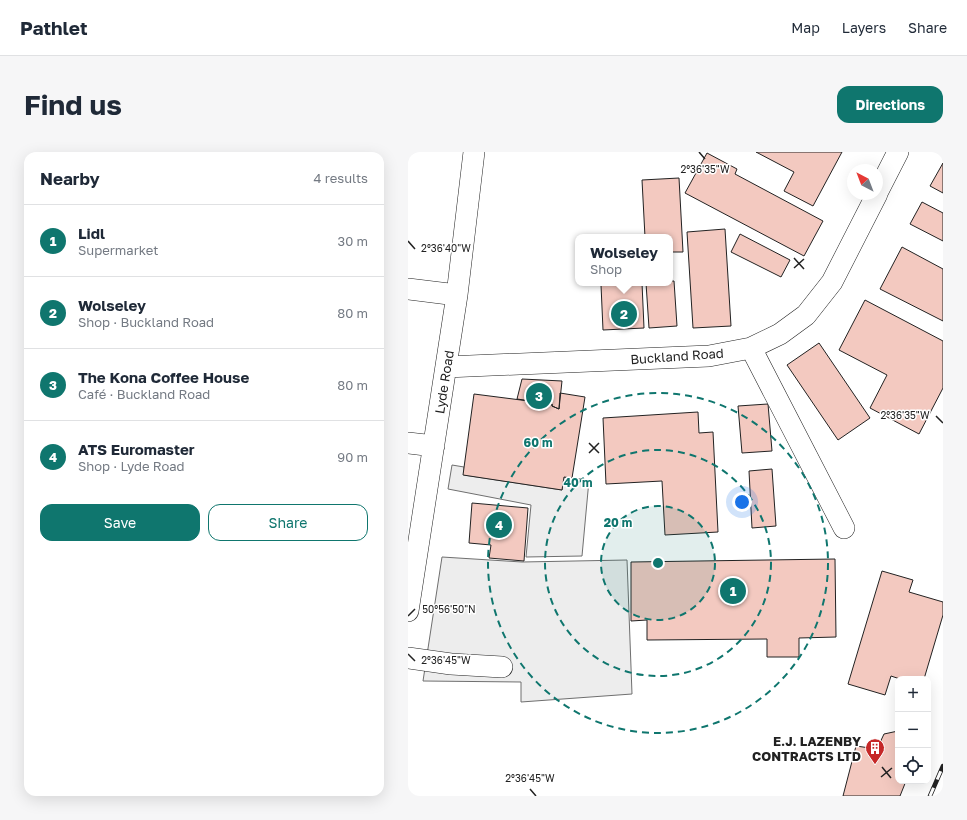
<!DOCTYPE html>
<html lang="en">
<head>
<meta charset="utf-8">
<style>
  body { margin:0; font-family:"Golos Text",sans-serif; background:#f6f6f7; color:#1f2937 }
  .controls { position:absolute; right:12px; bottom:12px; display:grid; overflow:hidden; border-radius:8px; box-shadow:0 4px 16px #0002 }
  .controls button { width:36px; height:36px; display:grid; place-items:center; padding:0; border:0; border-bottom:1px solid #e0e1e3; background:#fff; color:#1f2937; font:20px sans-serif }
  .compass { position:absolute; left:439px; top:12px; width:36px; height:36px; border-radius:50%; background:#fff; box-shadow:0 4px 16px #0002; rotate:318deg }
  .you { position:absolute; left:334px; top:350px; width:14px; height:14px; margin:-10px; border:3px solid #fff; border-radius:50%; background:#1a73e8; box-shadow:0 0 0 6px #1a73e833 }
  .badge { display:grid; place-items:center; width:26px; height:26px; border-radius:50%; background:#0f766e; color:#fff; font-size:13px; font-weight:700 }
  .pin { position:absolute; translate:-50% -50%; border:2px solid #fff; box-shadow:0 1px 4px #0006 }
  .popup { position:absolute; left:167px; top:82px; width:98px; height:52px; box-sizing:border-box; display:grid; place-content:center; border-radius:8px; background:#fff; filter:drop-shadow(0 1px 3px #0005); font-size:13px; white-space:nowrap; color:#747a83 }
  .popup b { font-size:15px; color:#1f2937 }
  .popup::after { content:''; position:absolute; left:50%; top:100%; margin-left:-8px; border:8px solid transparent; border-top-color:#fff }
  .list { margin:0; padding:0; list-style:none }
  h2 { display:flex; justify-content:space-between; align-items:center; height:52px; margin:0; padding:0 16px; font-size:17px }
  h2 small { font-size:13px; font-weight:400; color:#747a83 }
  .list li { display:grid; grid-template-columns:26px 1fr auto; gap:12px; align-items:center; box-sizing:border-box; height:72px; padding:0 16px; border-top:1px solid #e0e1e3 }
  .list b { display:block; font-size:15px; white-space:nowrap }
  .list p { margin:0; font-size:13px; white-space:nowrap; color:#747a83 }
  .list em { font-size:13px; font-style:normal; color:#747a83 }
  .actions { display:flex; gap:8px; padding:12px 16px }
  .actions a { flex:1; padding:9px 0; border:1px solid #0f766e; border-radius:12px; text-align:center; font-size:14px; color:#0f766e }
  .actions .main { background:#0f766e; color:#fff }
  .icon { flex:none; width:22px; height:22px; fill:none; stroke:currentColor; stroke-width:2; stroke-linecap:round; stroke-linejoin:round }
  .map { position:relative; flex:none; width:535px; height:644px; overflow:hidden; border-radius:12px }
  header { display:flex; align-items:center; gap:24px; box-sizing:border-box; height:56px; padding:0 20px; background:#fff; border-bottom:1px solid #e0e1e3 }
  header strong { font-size:19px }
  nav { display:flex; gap:22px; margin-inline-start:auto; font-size:14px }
  .intro { display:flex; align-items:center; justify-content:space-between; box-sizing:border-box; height:96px; padding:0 24px }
  h1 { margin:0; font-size:28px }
  .button { padding:10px 18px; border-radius:12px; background:#0f766e; color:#fff; font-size:14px; font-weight:700 }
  main { display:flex; gap:24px; padding:0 24px }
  aside { flex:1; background:#fff; border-radius:12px; box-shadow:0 4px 16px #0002 }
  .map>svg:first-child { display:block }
  .parking { fill:#ededed; stroke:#6f6f6f }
  .building { fill:#f3c9c0; stroke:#222 }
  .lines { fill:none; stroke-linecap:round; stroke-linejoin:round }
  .minor-casing { stroke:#222; stroke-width:22 }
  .minor { stroke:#fff; stroke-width:21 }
  .rail-casing { stroke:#222; stroke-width:4.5 }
  .rail { stroke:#fff; stroke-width:3; stroke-dasharray:9; stroke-linecap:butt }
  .ticks { fill:none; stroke:#222; stroke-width:1.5 }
  .ring { fill:none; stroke:#0f766e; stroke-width:2; stroke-dasharray:7 5 }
  .labels { text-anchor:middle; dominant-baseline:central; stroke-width:3; stroke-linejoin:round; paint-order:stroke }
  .street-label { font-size:13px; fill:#222; stroke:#fff }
  .poi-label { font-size:13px; font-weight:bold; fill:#222; stroke:#fff; text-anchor:end }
  .ticks-label { font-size:10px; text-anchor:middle; fill:#222; stroke:#fff; stroke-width:3; stroke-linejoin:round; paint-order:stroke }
  .centre { fill:#0f766e; stroke:#fff; stroke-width:2 }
  .ring-label { font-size:12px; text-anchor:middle; font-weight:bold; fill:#0f766e; stroke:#fff; stroke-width:3; stroke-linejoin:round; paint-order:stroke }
</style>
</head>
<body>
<header>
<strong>Pathlet</strong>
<nav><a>Map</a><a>Layers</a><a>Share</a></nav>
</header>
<div class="intro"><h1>Find us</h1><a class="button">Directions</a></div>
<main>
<aside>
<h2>Nearby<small>4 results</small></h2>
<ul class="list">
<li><span class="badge">1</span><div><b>Lidl</b><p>Supermarket</p></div><em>30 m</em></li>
<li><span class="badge">2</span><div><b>Wolseley</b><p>Shop · Buckland Road</p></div><em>80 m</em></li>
<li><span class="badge">3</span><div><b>The Kona Coffee House</b><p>Café · Buckland Road</p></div><em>80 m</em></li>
<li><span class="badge">4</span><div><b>ATS Euromaster</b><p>Shop · Lyde Road</p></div><em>90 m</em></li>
</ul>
<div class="actions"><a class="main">Save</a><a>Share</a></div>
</aside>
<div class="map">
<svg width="535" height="644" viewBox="0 0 535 644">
  <rect width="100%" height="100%" fill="#fff"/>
  <path class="parking" d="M44,313L56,315V323L154,338L156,325L181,328L174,404L118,405L123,353L40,337Z
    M34,405L114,410L219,408L224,542L113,550V530L15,529Z"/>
  <path class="building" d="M348,0H434L405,54L376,39L386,20Z
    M299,1L329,17L327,22L415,69L396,104L277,41Z
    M535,11V41L522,34Z
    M271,26L275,100H262V85H237L234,28Z
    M514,50L535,61V89L502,72Z
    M317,77L323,174L285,176L279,80Z
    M332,82L382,108L373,125L323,100Z
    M494,95L535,117V169L472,137Z
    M262,129H266L269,174L241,176L238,131H262Z
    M202,131H234L236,176L195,178L193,133L202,132Z
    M457,148L535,189V236L511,282L462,256L479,223L431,198Z
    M411,191L462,266L430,288L379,213Z
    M114,227L154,229L151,257L144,254V252L109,247Z
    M152,241L177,245L164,326L156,325L154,338L55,323L66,242L144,252V254L151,257Z
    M360,252L364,299L334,301L330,254Z
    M290,260L291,281L305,280L310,380L257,383L254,329L198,332L195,266Z
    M364,317L368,374L344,376L341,319Z
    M64,351L120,356L116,409L81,406L83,393L61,391Z
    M427,407L428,485L391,486V505H359V487L239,488V468L223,469V410Z
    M474,419L505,428L501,440L535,450V463L516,527H492L483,524L477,543L440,532Z
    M490,579V629H498L492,644H435L448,594L469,597L476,582Z"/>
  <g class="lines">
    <g class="minor-casing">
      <path id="minor" d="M469,41L490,0
        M0,137L49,143
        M343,196L436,376
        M38,215L301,204L343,196L372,182L398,163L424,130L469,42
        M0,291L26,294
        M0,459L49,143L66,0
        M0,506L43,512L94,515"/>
    </g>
    <use href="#minor" class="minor"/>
    <g class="rail-casing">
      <path id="rail" d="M522,644L535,614"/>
    </g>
    <use href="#rail" class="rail"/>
  </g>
  <path class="ticks" d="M291,0L297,7M0,89L7,97M386,106L396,117M386,116L396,107M528,264L535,271M181,291L191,301M181,301L191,291M0,464L7,457M0,502L7,509M474,615L483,626M473,625L484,616M122,637L128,644"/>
  <circle cx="250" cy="411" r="57" fill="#0f766e" fill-opacity=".12"/>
  <g class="ring">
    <circle cx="250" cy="411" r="57"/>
    <circle cx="250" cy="411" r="113"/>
    <circle cx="250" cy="411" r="170"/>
  </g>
  <defs>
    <g id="building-pin" transform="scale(1)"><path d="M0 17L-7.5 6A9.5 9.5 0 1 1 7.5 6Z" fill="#c62828" stroke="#fff"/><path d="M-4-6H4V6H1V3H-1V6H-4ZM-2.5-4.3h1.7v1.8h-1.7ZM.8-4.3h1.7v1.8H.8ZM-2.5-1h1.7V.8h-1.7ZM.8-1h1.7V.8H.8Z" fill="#fff"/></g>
  </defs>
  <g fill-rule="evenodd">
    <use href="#building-pin" x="467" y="596"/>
  </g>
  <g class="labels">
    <g class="street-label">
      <text transform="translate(269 204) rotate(-4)">Buckland Road</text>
      <text transform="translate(36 230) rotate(-81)">Lyde Road</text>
    </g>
    <g class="poi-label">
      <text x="453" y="589">E.J. LAZENBY<tspan x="453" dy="15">CONTRACTS LTD</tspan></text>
    </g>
  </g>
  <g class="ticks-label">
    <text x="297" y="21">2°36'35"W</text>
    <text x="38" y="100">2°36'40"W</text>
    <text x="497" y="267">2°36'35"W</text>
    <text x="41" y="461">50°56'50"N</text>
    <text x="38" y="512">2°36'45"W</text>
    <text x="122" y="630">2°36'45"W</text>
  </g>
  <circle cx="250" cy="411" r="6" class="centre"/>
  <g class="ring-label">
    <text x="130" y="295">60 m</text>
    <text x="170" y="335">40 m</text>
    <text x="210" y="375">20 m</text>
  </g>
</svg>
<div class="controls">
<button>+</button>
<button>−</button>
<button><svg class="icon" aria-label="locate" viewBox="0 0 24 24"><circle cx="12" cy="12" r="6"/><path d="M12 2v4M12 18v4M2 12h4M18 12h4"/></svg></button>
</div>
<svg class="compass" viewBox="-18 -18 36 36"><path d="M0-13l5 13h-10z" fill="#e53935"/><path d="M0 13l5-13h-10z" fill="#747a83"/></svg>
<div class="you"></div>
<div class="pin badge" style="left:325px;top:439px">1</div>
<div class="pin badge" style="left:216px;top:162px">2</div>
<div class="popup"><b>Wolseley</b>Shop</div>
<div class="pin badge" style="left:131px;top:244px">3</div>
<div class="pin badge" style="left:91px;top:373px">4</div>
</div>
</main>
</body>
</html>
